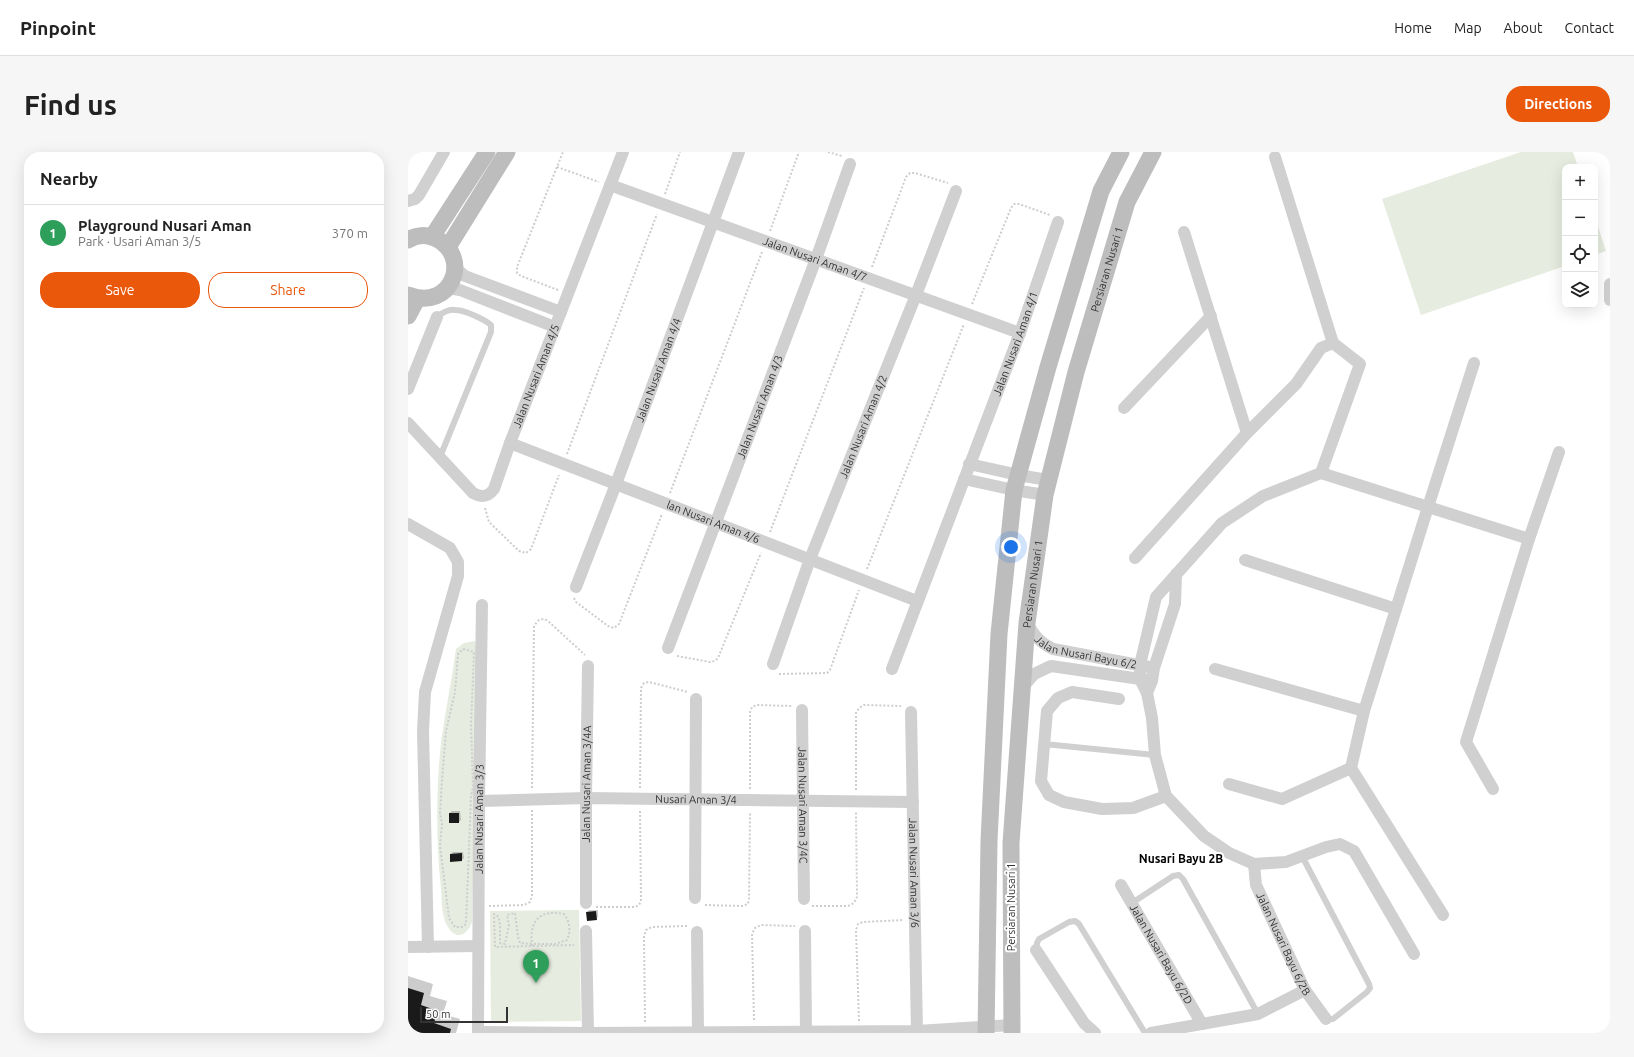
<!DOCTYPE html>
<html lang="en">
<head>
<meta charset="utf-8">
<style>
  body { margin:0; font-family:Ubuntu,sans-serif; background:#f6f6f6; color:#222 }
  .controls { position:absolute; right:12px; top:12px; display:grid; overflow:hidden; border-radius:8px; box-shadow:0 4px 16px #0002 }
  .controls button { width:36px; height:36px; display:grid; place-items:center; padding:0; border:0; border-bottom:1px solid #e0e0e0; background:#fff; color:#222; font:20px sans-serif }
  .scale { position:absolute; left:12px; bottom:10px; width:88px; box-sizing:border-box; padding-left:4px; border:2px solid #333; border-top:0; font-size:11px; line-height:14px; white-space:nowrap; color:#333; -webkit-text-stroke:3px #fff; paint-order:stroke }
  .you { position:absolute; left:603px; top:395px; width:14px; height:14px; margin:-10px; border:3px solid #fff; border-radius:50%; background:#1a73e8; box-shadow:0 0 0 6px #1a73e833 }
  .badge { display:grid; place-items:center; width:26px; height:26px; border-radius:50%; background:#ea580c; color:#fff; font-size:13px; font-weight:700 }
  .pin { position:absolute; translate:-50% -33px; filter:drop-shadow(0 1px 2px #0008) }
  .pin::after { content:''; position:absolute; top:21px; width:14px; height:12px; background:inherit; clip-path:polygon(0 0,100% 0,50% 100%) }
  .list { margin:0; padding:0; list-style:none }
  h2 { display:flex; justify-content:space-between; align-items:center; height:52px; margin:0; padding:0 16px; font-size:17px }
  h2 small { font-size:13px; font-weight:400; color:#767676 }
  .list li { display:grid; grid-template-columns:26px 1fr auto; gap:12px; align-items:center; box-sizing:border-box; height:56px; padding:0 16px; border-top:1px solid #e0e0e0 }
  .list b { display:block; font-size:15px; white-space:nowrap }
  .list p { margin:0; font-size:13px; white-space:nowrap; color:#767676 }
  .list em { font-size:13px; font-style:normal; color:#767676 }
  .actions { display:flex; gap:8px; padding:12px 16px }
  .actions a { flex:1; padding:9px 0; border:1px solid #ea580c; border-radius:16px; text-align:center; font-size:14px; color:#ea580c }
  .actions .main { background:#ea580c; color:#fff }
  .icon { flex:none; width:22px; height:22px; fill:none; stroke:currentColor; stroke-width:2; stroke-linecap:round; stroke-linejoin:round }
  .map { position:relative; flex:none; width:1202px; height:881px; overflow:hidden; border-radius:16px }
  header { display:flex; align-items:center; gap:24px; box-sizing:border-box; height:56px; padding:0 20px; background:#fff; border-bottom:1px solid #e0e0e0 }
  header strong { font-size:19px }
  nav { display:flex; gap:22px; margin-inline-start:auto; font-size:14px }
  .intro { display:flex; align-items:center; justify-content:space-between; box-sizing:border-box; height:96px; padding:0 24px }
  h1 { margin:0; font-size:28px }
  .button { padding:10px 18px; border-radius:16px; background:#ea580c; color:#fff; font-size:14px; font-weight:700 }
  main { display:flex; gap:24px; padding:0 24px }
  aside { flex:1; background:#fff; border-radius:16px; box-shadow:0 4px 16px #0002 }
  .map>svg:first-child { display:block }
  .green { fill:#e6ecdf }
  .shadow { fill:#0003 }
  .building { fill:#1a1a1a }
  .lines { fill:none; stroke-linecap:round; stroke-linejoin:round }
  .path { stroke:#cdcdcd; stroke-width:2; stroke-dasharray:2 2; stroke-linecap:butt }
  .lane { stroke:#d0d0d0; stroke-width:6 }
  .street { stroke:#d0d0d0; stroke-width:12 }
  .secondary { stroke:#bdbdbd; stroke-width:17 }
  .labels { text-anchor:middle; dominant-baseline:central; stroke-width:4; stroke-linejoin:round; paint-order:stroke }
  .street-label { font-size:11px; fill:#333; stroke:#fff }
  .neighbourhood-label { font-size:12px; font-weight:bold; fill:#000; stroke:#fff }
</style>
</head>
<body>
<header>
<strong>Pinpoint</strong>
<nav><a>Home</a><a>Map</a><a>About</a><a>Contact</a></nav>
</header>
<div class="intro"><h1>Find us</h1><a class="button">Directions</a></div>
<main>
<aside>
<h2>Nearby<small></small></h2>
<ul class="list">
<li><span class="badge" style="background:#2e9e5b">1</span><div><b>Playground Nusari Aman</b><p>Park · Usari Aman 3/5</p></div><em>370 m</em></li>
</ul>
<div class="actions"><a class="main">Save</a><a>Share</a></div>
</aside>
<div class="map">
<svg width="1202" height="881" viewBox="0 0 1202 881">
  <rect width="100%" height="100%" fill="#fff"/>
  <path class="green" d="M1113,0H1165L1170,15H1157V114L1013,163L974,47Z
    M1187,65L1198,99L1187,103Z
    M67,489L70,504L64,770C61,780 51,789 42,778C33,767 34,750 33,737C28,689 28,639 33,591C37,559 44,528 48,497L56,491Z
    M171,758L173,869L83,870L82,759Z"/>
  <path class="shadow" d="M44,659H52L53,668L51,670L42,661Z
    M45,700H55L56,706L54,708L43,702Z
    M181,758H190V765L188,767L179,760Z
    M0,824L25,832L22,844L39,849L35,862L52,867L48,881H0Z"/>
  <path class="building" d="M41,661H51V671H41Z
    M54,701V709L42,710V702Z
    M188,759L189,768L179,769L178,760Z
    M0,836L16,841L13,853L30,859L26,871L43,877L42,881H0Z"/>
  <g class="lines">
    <path class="path" d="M420,0L434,4
      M149,15L191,30
      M257,42L272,0
      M362,79L391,0
      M464,115L498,25L502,21H507L540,31
      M150,138L113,124L109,121V115L155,0
      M564,152L603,56L606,52H611L642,63
      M159,302L249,62
      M262,341L354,100
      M77,356L81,370L111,399L118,401L123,397L151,323
      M362,380L456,136
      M459,417L556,172
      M166,446L168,450L200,474L206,476L211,472L254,362
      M55,497L66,500L63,573L65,635L63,644L58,772L54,775H47L41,766L32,694L34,672L32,661L34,629L38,579L47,540L50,502Z
      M269,504L302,510L307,509L310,506L353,401
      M371,522L419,521L422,518L451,438
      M124,636L126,475C129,468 133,465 140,469L177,503
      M232,636L233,536L236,531L241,530L280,540
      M342,637V560L344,555L349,553L384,554
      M448,638V561L451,556L456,553L493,554
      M297,753L334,754L340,752L341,747L342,660
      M81,754L116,753L122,750L124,744V658
      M404,754H440L446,751L449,745L448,660
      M188,755H227L231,753L233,749L232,658
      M124,794V792H147L159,788C163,779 162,770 156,762C133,757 121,768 124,792L112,791L110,785L107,761L99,763L101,773L97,792L92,791V775L91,765L86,762L87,795L166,793
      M346,868L344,782L347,776L353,773L387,774
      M451,869L448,778L450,772L455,770L496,768
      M237,870L236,784L238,778L244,775L279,774"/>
    <path class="lane" d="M29,165C34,161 40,157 47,158C56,158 76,167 83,173V180L32,305
      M636,592L747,603
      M894,704L961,832L962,836L959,840L925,867H918
      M724,751L765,724L771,723L775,727L850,862
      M628,798L629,791L631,787L661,770L667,769L671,772L737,881"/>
    <g class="street">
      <path d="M867,5L925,191L952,212L913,321"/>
      <path id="s1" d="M202,33L612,181"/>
      <path d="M0,49L7,47L11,43L36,0"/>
      <path d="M776,80L839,281"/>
      <path d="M47,116L57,124L153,160"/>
      <path d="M1202,132V148"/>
      <path d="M39,136L52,138L147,175"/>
      <path d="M0,237L29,165"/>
      <path d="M716,256L803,164"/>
      <path id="s2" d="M0,271L65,341C74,346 80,345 86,337L102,291L215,0"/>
      <path id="s3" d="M102,291L509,449"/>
      <path d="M561,312L610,323L640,328"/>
      <path d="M556,327L606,338L637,343"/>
      <path d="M0,372L42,396L50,410V424L17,540L15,579L20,795"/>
      <path d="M727,406L839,281L888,232L913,196L925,191"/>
      <path d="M837,408L988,457"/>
      <path d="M768,422L767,452L746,516L744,529L739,541L732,527V513L748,445L814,371L855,344L913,321L1121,387"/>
      <path id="s4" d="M168,435L208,332L331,0"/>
      <path id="s5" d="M619,471C626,483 632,491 645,497L741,515"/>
      <path id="s6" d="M260,496L408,107L442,12"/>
      <path id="s7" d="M365,512L402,407L508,143L548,39"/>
      <path id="s8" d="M484,517L612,181L650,70"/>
      <path d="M807,517L956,559"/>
      <path d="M614,536L626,522L643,514L739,528"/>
      <path d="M739,541L744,566L747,603L758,644L796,684L821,701L846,712L878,710L918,695L932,692L946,699L1006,802"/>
      <path d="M711,547L664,540L650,546L639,559L633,629L641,643L656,650L694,657L725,656L758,644"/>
      <path id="s9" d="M394,558L396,747"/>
      <path id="s10" d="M503,560L509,881"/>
      <path d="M821,632L874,647L943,616"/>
      <path d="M1085,637L1058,590L1121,387L1151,300"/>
      <path id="s11" d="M71,649L178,646L505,650"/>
      <path id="s12" d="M846,712L848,733L897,838L918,867"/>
      <path id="s13" d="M713,733L794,872"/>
      <path d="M287,746L288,547"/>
      <path id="s14" d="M178,751V646L180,514"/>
      <path d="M1035,763L943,616L956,559L1020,355L1066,211"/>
      <path d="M178,779L180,881"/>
      <path d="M397,779L398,881"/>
      <path d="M289,780L290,881"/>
      <path d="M0,795L70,794"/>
      <path d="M628,798L676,871L687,881"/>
      <path d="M70,880L180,881L509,879L604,873"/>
      <path id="s15" d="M70,881L71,649L74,453"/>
      <path d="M743,881L850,862L897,838"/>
    </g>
    <g class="secondary">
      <path d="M24,85L79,0"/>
      <path d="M0,88C8,83 18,82 27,86C65,104 44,160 0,143"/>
      <path d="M40,95L99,0"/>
      <path d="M0,164L9,147"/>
      <path d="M578,881L581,689L591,482L606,338L640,215L693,39L713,0"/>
      <path id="s16" d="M604,881L603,691L619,471L637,343L668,220L719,50L745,0"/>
    </g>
  </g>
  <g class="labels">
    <g class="street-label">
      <text stroke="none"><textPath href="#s1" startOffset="218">Jalan Nusari Aman 4/7</textPath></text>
      <text stroke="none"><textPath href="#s16" startOffset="774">Persiaran Nusari 1</textPath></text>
      <text stroke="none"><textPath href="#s8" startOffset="348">Jalan Nusari Aman 4/1</textPath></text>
      <text stroke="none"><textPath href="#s4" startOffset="232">Jalan Nusari Aman 4/4</textPath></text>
      <text stroke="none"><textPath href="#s2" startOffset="240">Jalan Nusari Aman 4/5</textPath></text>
      <text stroke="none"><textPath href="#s6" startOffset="258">Jalan Nusari Aman 4/3</textPath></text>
      <text stroke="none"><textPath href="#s7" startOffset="254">Jalan Nusari Aman 4/2</textPath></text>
      <text stroke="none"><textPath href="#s3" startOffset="218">lan Nusari Aman 4/6</textPath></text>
      <text stroke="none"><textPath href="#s16" startOffset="450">Persiaran Nusari 1</textPath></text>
      <text stroke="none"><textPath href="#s5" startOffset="70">Jalan Nusari Bayu 6/2</textPath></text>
      <text stroke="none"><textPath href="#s14" startOffset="119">Jalan Nusari Aman 3/4A</textPath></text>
      <text stroke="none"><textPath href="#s11" startOffset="217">Nusari Aman 3/4</textPath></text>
      <text stroke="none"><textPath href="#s9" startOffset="95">Jalan Nusari Aman 3/4C</textPath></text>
      <text stroke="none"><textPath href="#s15" startOffset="214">Jalan Nusari Aman 3/3</textPath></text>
      <text stroke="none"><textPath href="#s10" startOffset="161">Jalan Nusari Aman 3/6</textPath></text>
      <text transform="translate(603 755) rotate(-90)">Persiaran Nusari 1</text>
      <text stroke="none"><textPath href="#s12" startOffset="86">Jalan Nusari Bayu 6/2B</textPath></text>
      <text stroke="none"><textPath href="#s13" startOffset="80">Jalan Nusari Bayu 6/2D</textPath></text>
    </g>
    <g class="neighbourhood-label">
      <text x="773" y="706">Nusari Bayu 2B</text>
    </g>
  </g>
</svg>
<div class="controls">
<button>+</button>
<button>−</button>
<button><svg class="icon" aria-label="locate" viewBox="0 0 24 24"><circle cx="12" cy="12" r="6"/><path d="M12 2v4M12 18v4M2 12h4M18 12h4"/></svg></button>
<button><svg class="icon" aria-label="layers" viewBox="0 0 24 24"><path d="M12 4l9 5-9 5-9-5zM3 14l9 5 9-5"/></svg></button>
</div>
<div class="scale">50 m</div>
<div class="you"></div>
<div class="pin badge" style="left:128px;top:831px;background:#2e9e5b">1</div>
</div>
</main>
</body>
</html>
